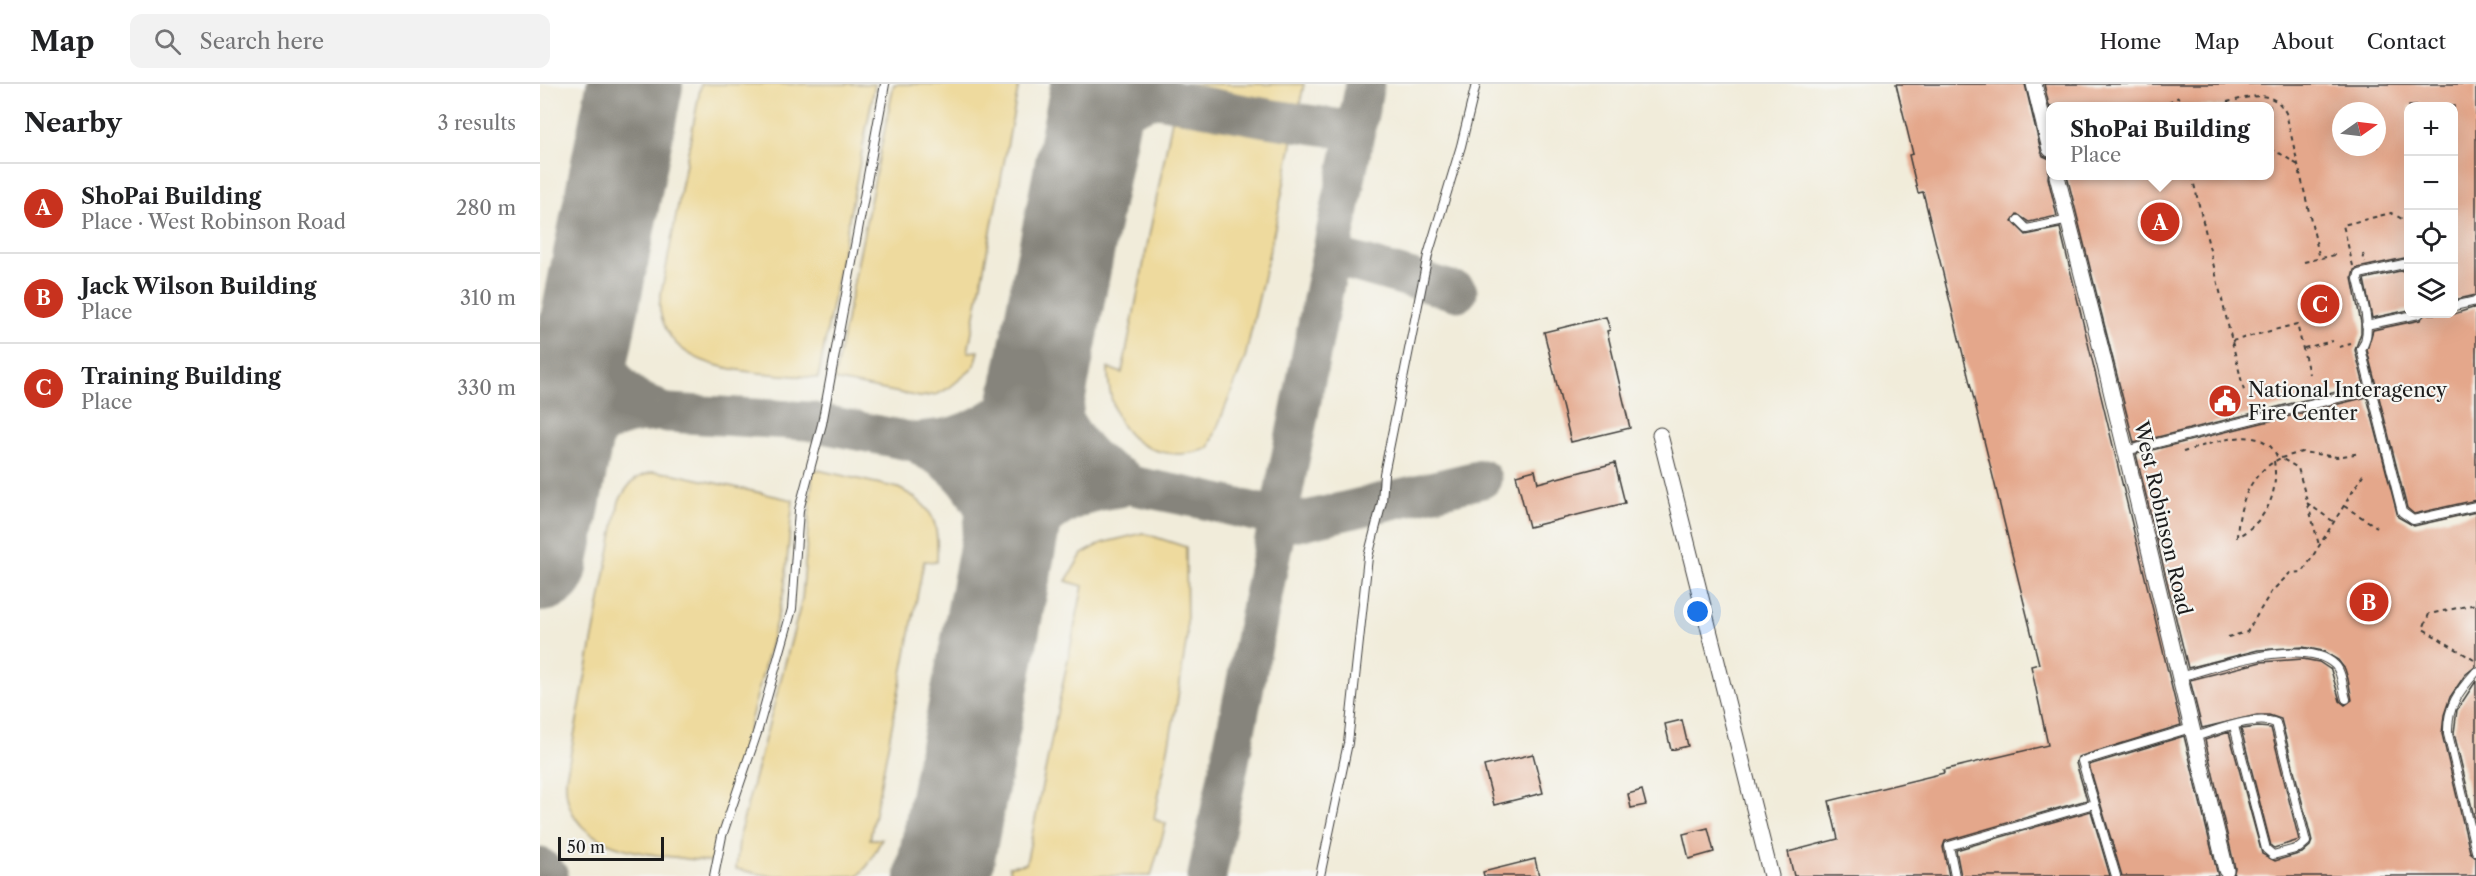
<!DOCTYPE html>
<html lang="en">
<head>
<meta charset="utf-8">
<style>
  body { margin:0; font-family:"Libre Caslon Text",serif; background:#f2f2f2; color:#202124 }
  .controls { position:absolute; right:18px; top:18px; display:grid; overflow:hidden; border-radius:12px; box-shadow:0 6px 24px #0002 }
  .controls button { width:54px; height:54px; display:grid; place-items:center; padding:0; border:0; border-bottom:2px solid #e0e0e0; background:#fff; color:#202124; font:30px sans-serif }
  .compass { position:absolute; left:1792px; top:18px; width:54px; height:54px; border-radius:50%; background:#fff; box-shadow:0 6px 24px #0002; rotate:76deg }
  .scale { position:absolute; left:18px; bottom:15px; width:106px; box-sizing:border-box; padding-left:6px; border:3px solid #1c1c1c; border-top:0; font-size:16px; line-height:21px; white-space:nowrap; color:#1c1c1c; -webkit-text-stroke:4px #f6f6f2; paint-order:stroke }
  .you { position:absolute; left:1158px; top:528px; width:21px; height:21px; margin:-15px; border:4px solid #fff; border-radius:50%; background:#1a73e8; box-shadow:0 0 0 9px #1a73e833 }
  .badge { display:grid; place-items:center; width:39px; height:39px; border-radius:50%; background:#c8321e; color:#fff; font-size:20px; font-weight:700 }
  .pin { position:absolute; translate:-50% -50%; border:3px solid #fff; box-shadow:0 2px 6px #0006 }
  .popup { position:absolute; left:1506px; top:18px; width:228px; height:78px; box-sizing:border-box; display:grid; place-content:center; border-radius:12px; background:#fff; filter:drop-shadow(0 2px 4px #0005); font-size:20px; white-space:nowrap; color:#757577 }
  .popup b { font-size:22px; color:#202124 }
  .popup::after { content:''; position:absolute; left:50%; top:100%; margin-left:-12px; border:12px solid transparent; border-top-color:#fff }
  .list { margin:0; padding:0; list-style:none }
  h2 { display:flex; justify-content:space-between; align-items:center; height:78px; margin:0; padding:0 24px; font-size:26px }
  h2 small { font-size:20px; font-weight:400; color:#757577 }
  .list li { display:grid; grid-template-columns:39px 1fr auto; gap:18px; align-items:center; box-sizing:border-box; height:90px; padding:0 24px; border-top:2px solid #e0e0e0 }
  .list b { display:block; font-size:22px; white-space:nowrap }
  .list p { margin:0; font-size:20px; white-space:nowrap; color:#757577 }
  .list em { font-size:20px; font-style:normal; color:#757577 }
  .icon { flex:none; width:33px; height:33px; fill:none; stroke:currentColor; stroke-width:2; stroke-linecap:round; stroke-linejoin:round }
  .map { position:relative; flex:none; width:1936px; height:792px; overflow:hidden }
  header { display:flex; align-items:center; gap:36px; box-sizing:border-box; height:84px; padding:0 30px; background:#fff; border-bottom:2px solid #e0e0e0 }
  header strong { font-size:28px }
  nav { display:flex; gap:33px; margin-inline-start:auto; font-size:21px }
  .search { width:420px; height:54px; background:#f2f2f2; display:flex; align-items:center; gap:15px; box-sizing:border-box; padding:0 21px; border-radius:12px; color:#757577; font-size:22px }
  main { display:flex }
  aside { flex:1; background:#fff }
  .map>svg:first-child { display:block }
  .sand { fill:#eeda9e; stroke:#857b5d; stroke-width:1.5 }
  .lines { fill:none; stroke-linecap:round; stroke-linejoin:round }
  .taxiway { stroke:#86847b; stroke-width:39 }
  .runway { stroke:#86847b; stroke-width:96 }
  .building { fill:#e4a78b; fill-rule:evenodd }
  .service-casing { stroke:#3c3b38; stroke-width:10 }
  .minor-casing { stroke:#3c3b38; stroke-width:17 }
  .path { stroke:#3c3b38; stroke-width:2; stroke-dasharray:4.5 4.5; stroke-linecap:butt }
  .service { stroke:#fff; stroke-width:8 }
  .minor { stroke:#fff; stroke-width:15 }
  .labels { text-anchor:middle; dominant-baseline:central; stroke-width:4.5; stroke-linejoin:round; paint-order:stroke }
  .poi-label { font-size:20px; fill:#1c1c1c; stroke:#f6f6f2; text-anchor:start }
  .street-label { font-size:20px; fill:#1c1c1c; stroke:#f6f6f2 }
</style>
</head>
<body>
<header>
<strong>Map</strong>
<div class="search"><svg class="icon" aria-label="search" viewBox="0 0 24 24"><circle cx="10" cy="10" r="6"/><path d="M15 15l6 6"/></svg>Search here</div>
<nav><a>Home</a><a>Map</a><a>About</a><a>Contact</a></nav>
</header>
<main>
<aside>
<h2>Nearby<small>3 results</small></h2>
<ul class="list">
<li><span class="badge">A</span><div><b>ShoPai Building</b><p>Place · West Robinson Road</p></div><em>280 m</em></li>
<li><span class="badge">B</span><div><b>Jack Wilson Building</b><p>Place</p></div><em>310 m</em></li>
<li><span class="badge">C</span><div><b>Training Building</b><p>Place</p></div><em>330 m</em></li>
</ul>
</aside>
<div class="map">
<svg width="1936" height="792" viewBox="0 0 1936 792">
  <rect width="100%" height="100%" fill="#f6f6f2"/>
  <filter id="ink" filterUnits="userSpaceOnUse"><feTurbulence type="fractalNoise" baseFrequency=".0167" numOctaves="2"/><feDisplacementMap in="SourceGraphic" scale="12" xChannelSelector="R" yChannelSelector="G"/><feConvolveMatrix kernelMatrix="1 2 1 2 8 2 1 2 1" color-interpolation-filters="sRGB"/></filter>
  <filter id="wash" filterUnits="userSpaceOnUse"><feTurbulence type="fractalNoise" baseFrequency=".008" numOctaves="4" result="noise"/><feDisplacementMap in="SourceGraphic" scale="24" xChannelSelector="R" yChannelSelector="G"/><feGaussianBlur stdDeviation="1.35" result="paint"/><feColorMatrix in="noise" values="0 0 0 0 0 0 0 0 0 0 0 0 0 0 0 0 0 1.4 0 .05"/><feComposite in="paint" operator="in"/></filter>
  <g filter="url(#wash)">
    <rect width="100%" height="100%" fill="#f1ecda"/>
    <path class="sand" d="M161,0H335L278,294C233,289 150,292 127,247C122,237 118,227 120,216Z
      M354,0H479L428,268L439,267L435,281L431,286L409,304L398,310L380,313L294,296Z
      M639,0H764L736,139L705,274L669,364C642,375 606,371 586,347C573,332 568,304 568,284L582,289Z
      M273,385L358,404C395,422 399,439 397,478L384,477L330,755H342L328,781L318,792H230L196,785L200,748L262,516Z
      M113,388L130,389L253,416L244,507L174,778C120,770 21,773 26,694L79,417C89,399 94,393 113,388Z
      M603,449L646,463L647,552L637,619L614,735L626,740L611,792H472L469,782L486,780L543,502L526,497L542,470L562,459Z"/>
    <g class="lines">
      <path class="taxiway" d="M542,0L727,34L816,47
        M545,71C564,40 584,20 620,13
        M788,184L797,176H806L918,208
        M53,218C56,264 65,304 113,323
        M0,266L23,246L55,206
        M506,269C514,325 531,369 584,395
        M0,304L128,329L268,337L660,415L758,438L942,395
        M386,356C425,355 469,331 491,298C496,289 501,279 506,269
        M385,365C438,390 456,442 462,496
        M13,417C18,402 23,386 31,373C48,345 79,329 111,329
        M462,496C486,443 519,410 579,404
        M0,783L9,792
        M667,792L825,0"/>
      <path class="runway" d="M0,480L95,0
        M403,792L559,0"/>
    </g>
    <g id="blocks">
      <path class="building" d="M1356,0H1485L1501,67L1503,72L1510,75L1508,94L1517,132L1489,138L1477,130L1472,137L1486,151L1520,144L1641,641L1538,673L1536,679L1547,716L1405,757L1403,763L1409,792H1254L1248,768L1298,755L1289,717L1404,689L1403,686L1508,661L1491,582L1499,580L1383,108L1378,109L1369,71L1373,70Z
        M1504,0H1936V211L1914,216V22H1869V173L1818,184L1814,186L1812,194L1821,239V249L1815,266L1824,301L1594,359L1527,92H1730V22H1510V26ZM1801,27H1837V63H1801Z
        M1869,185V226L1832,234L1824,195Z
        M1936,223V416L1874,430L1867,424L1827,266L1833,246L1880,236L1885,230H1914Z
        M1066,233L1070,246L1067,247L1090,344L1031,358L1004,248Z
        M1827,313L1858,433L1874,442L1936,428V582L1925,591L1910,613L1904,631L1902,650L1930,768L1936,773V792H1693L1695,784L1665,656L1689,648L1722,770L1735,777L1762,769L1770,762L1772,757L1741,635L1729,631H1717L1662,644L1650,596L1721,578L1763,575L1779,578L1791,586L1800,617L1805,621L1812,616L1808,595L1805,585L1798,576L1783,567L1763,563L1718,566L1648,584L1596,370Z
        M1075,379L1085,419L989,443L976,391L995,386L998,399Z
        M1936,597V741L1914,649L1917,626Z
        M1142,636L1148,662L1131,666L1125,640Z
        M1718,643L1731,644L1759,756L1734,764L1731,762L1701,645Z
        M1644,652L1678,792H1582L1549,681Z
        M993,670L1003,709L954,721L944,682Z
        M1102,706L1106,721L1091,724L1088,710Z
        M1551,727L1570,792H1421L1416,766Z
        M1168,744L1174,768L1149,775L1143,750Z
        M995,775L999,792H944L943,788Z"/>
    </g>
  </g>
  <g filter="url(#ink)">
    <use href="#blocks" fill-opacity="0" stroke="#3c3b38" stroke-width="1.5"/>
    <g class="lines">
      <g class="service-casing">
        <path id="service" d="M1478,136L1487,145L1529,136
          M1868,179L1819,190L1818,195C1822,214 1834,248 1821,265L1862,428L1873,436L1936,422
          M1914,222L1936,217
          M1826,241L1879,230
          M1585,367L1830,306
          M1936,588C1918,608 1907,623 1908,650L1936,767
          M1639,593C1676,583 1765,551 1795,581C1802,587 1803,606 1806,615
          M1654,653C1676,647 1715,630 1736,639L1766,758L1759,764L1733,771L1726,765L1694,642
          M174,792L182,752L217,649L252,525L259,426L282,340L345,0
          M780,792L808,659L828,473L842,418L844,390L888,171L921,62L936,0
          M1415,792L1409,762L1554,720
          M1576,792L1542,677L1651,644"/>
      </g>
      <g class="minor-casing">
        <path id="minor" d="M1494,0L1510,65
          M1517,92L1561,265L1686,786
          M1120,351L1231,792"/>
      </g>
      <path class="path" d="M1687,18C1710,13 1733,4 1746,29L1780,175
        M1620,22L1639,13
        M1730,66L1741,70L1758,81
        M1652,92L1704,307
        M1823,170L1825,179
        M1764,178L1795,171
        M1813,182L1803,141L1851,129L1868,138
        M1692,257L1757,240L1769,290
        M1799,263L1811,260
        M1764,264L1793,257
        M1643,368C1671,360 1724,336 1738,375
        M1741,374L1762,368L1797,373L1820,369
        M1734,377C1739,411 1726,437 1697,453C1699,420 1709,389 1741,374L1758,384L1779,461
        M1767,419L1794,438
        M1804,422L1837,443
        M1688,553L1707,548L1731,508L1750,489L1763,488L1824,389
        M1934,576L1883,545L1889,530L1936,520"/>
      <use href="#service" class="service"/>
      <use href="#minor" class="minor"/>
    </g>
  </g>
  <defs>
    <g id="civic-disc" transform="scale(1.725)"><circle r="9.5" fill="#c8321e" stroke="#f6f6f2"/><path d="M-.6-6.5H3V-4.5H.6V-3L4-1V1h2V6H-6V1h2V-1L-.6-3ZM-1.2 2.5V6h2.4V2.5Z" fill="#fff"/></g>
  </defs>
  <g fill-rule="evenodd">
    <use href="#civic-disc" x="1685" y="317"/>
  </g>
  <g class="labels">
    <g class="poi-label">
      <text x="1708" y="306">National Interagency<tspan x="1708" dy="23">Fire Center</tspan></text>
    </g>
    <g class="street-label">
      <text transform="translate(1623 434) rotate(77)">West Robinson Road</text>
    </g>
  </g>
</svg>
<div class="controls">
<button>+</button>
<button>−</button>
<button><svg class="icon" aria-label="locate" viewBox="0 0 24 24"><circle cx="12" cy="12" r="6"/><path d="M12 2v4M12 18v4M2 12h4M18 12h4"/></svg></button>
<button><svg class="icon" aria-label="layers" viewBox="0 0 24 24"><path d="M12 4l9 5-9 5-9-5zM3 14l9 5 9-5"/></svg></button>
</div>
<svg class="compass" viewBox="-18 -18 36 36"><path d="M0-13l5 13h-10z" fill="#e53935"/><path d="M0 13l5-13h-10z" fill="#757577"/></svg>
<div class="scale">50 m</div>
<div class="you"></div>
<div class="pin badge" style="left:1620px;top:138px">A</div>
<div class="popup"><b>ShoPai Building</b>Place</div>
<div class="pin badge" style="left:1829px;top:518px">B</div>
<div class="pin badge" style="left:1780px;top:220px">C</div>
</div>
</main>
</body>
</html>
